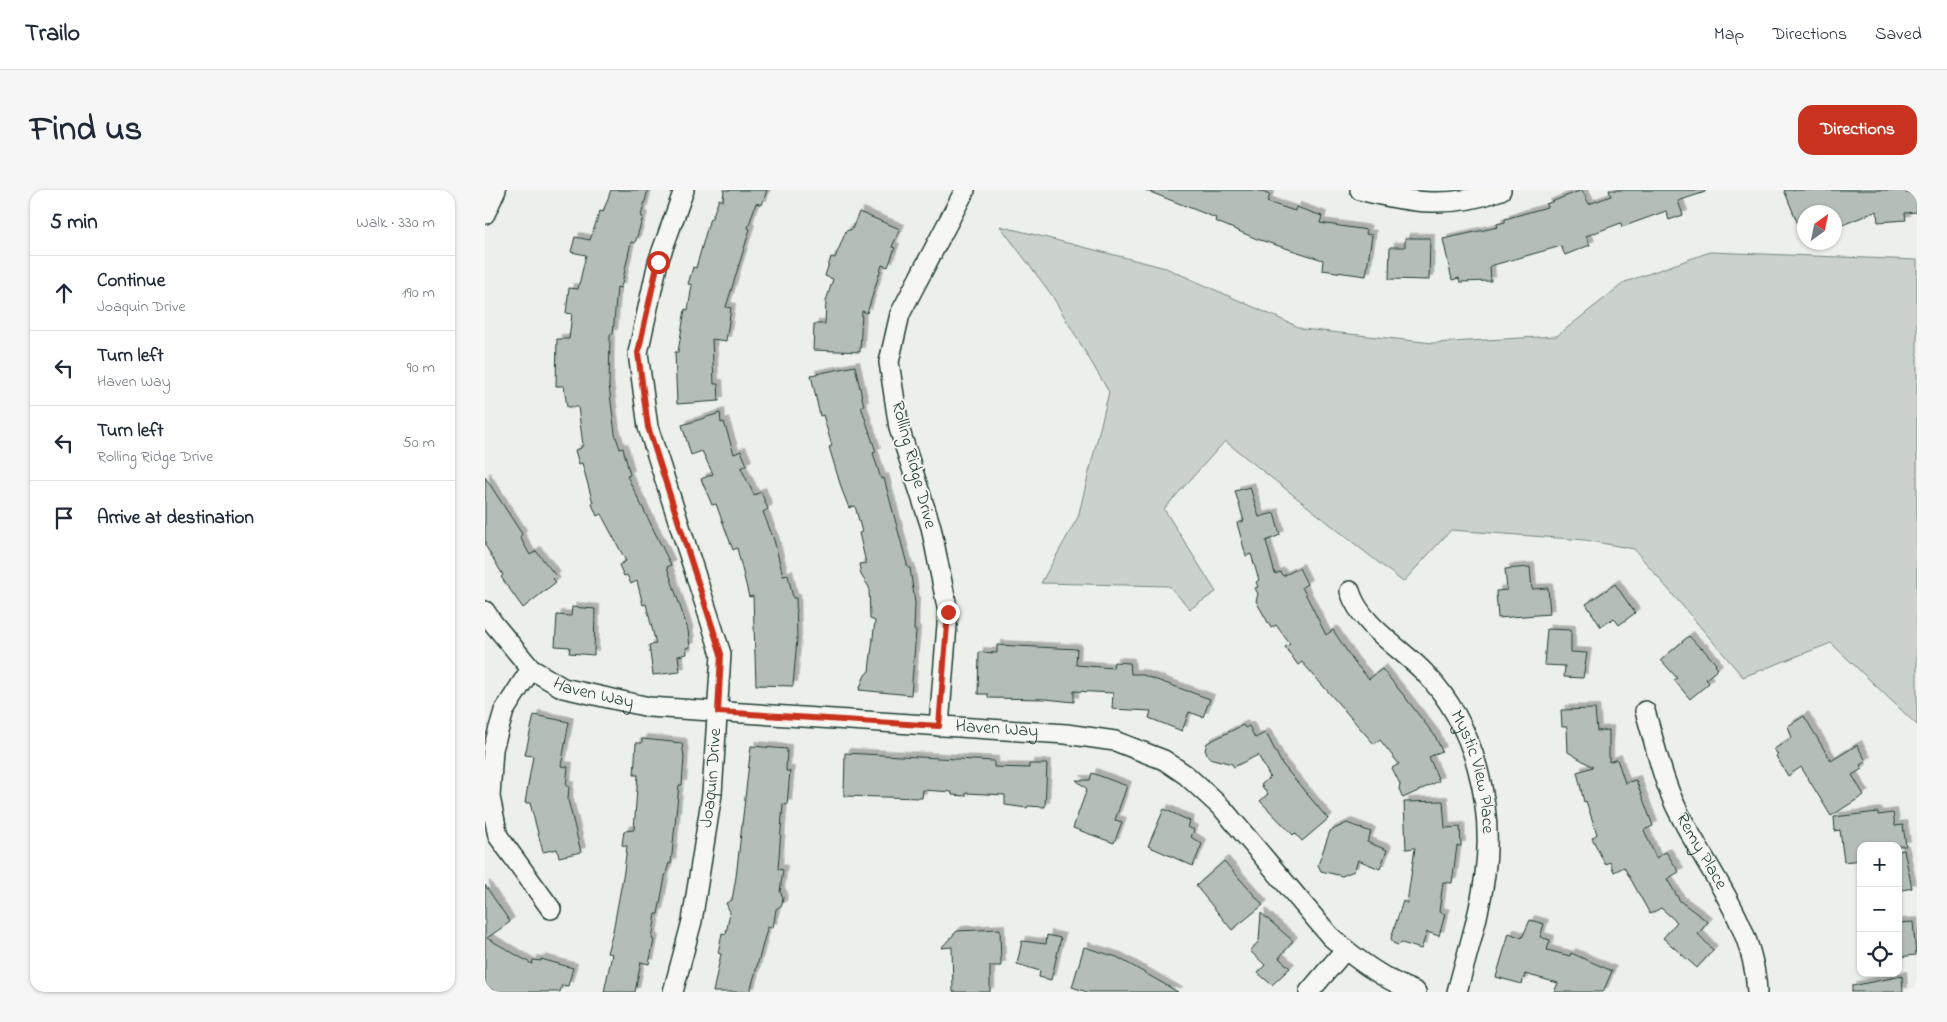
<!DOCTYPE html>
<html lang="en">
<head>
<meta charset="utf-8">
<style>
  body { margin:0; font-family:"Indie Flower",sans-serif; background:#f6f6f7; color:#1f2937 }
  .controls { position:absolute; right:15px; bottom:15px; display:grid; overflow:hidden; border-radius:10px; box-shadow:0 1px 4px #0004 }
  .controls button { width:45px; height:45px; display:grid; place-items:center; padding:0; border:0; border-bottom:1px solid #e0e1e3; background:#fff; color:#1f2937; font:25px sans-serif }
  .compass { position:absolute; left:1312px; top:15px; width:45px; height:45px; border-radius:50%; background:#fff; box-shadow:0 1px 4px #0004; rotate:33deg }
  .stop { position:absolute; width:15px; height:15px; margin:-11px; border:4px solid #c8321e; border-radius:50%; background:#fff }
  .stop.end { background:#c8321e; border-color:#fff; box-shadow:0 1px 5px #0008 }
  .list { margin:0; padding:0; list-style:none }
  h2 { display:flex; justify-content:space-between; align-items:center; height:65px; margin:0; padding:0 20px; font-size:21px }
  h2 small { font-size:16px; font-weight:400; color:#747a83 }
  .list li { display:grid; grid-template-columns:32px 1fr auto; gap:15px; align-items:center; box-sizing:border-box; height:75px; padding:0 20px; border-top:1px solid #e0e1e3 }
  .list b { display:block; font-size:19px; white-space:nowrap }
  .list p { margin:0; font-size:16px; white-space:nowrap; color:#747a83 }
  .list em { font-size:16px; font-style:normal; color:#747a83 }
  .icon { flex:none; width:28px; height:28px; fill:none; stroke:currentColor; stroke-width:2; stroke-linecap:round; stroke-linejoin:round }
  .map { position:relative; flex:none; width:1432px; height:802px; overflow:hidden; border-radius:15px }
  header { display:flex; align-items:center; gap:30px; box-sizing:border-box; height:70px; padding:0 25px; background:#fff; border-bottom:1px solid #e0e1e3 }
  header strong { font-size:24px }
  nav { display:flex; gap:28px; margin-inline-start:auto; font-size:18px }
  .intro { display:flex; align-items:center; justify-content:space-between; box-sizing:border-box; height:120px; padding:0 30px }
  h1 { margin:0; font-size:35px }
  .button { padding:12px 22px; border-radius:15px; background:#c8321e; color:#fff; font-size:18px; font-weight:700 }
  main { display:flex; gap:30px; padding:0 30px }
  aside { flex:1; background:#fff; border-radius:15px; box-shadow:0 1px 4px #0004 }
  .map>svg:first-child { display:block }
  .green { fill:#cbd2cc; stroke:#758880 }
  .building { fill:#b4bdb8; stroke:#1f3d34; filter:url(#shadow) }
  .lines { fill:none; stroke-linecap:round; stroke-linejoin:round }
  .minor-casing { stroke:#1f3d34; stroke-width:22 }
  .minor { stroke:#f6f6f2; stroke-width:19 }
  .route { stroke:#c8321e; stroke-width:6 }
  .labels { text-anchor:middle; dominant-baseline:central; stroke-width:4; stroke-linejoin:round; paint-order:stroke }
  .street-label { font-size:18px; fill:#1f3d34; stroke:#f6f6f2 }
</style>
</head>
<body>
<header>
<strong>Trailo</strong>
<nav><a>Map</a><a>Directions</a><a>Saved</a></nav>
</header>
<div class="intro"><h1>Find us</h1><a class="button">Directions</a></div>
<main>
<aside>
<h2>5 min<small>Walk · 330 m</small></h2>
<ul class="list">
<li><svg class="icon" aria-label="ahead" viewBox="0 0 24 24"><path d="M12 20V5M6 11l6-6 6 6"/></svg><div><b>Continue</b><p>Joaquin Drive</p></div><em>190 m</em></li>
<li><svg class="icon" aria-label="left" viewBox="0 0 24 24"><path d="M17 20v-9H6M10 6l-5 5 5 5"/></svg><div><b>Turn left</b><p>Haven Way</p></div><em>90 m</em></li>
<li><svg class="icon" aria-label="left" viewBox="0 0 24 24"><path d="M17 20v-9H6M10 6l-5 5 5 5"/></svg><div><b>Turn left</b><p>Rolling Ridge Drive</p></div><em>50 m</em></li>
<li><svg class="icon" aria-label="arrive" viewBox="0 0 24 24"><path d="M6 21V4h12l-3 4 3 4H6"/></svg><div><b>Arrive at destination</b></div></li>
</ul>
</aside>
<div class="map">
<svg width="1432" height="802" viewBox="0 0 1432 802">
  <defs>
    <filter id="shadow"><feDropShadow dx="4.5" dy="-4.5" stdDeviation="0" flood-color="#0004"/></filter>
  </defs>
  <rect width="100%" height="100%" fill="#edefea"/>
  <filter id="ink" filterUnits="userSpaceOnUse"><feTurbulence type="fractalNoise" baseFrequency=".02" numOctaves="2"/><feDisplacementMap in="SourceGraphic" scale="10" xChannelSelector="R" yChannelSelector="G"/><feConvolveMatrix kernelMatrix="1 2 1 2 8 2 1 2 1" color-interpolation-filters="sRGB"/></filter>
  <g filter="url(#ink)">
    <path class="green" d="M515,36L681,78L818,139L948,153L1072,146L1140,92L1225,62L1432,70V535L1346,453L1258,487L1149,359L1100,350L966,340L918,392L740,251L679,319L731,402L705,419L684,396L556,393L593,327L624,202L566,104Z"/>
    <path class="building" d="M126,0H163L156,26L158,27L150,53L146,52L136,98L132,97L128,144H125L124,196L130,244L135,259L138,258L145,285L142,286L186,375L182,377L203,440L205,457L201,458L202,464L193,466L195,482L168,485L164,455L171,454L161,414L158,415L152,391L146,394L142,385L139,386L134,375L141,371L116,324L112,326L107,314L108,313L97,273L94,274L90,260L96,258L98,255L93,217H82L79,196H71L72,149H84L87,124L81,123L84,98L93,99L101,65L86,62L90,47L105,50L115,21L118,22Z
      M239,0H282L277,15L271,13L263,38L265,39L241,117L246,118L241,151L227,149L229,194H233L234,211L192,214L190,162H193L200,119L203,120L207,95L203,94L208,77L211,78L225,28H227L234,9L238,11Z
      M660,0H772L785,5L782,12L810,21L811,17L837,26L835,33L882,40L881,44L887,45L881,86L837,80L838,70L772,49L730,31L731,28Z
      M1097,0L1104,14L1126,6L1124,0H1220V2L1193,11L1198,25L1184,30L1181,21L1137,37L1136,33L1101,46L1105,55L1080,65L1076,56L1005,76L1006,91L975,92L974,88L967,90L958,49L1013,37L1012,34L1020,32V29L1062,17L1061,14Z
      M1299,0H1421V3L1432,2V22L1420,23L1421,30L1393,32L1392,21L1350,38V22H1320L1319,49Z
      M374,22L415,39L407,57L410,58L403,77L397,75L382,123L377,121L375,162L328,160L329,134H340L341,111L348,89L340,86L346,67L350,68L361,41L367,39Z
      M920,48H945L944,90L904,89L905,57H920Z
      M370,176L379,216H376L391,262L388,263L396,289L399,288L423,378H425L430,413L429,440L431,441L426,505L374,500L380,485L384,481L390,431L385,429L384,397L376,385L374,374L381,373L374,343L377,342L370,316L364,318L357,300L344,257L347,256L338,225L335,226L326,185Z
      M235,223L236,233L239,232L249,264L256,261L262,275L256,278L269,305L276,302L283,319L278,322L289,350L298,386L303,385L308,408H311L312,449L308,496L271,495L268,406L264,407L252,358L248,360L231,314L227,315L216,289L228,284L217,261L206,265L197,235Z
      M0,287L37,344L35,347L45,365L51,361L71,386L68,389L71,392L38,418L16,387L18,385L0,355Z
      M765,297L774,327L789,323L795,345L781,351L790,384L795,382L798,386L814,378L822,394L817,397L841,445L848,440L869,472L884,489L897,479L916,502L950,546L957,561L944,567L954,591L918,608L914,599L915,594L907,578L914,574L895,550L889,554L817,472L813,475L800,457L805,454L791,435L786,438L771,411L773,404L770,398L773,397L771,392L774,390L766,364L761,366L752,333L759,331L750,301Z
      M1045,377L1047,399L1063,398L1065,424L1013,428L1011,401L1022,400L1020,379Z
      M1130,394L1150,423L1134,435L1129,428L1116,437L1101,414Z
      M87,417L110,419L109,465L84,463L85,457L70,456L72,425L86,426Z
      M1062,439L1086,440V462L1102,463L1098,488L1079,487L1080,476L1059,475Z
      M1204,446L1216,459L1217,458L1231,474L1230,475L1233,479L1221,489L1224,493L1205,509L1189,490L1192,488L1176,470Z
      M512,455L592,459L591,475L628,478L629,472L645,473L646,484H655L725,509L718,527L704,522L697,541L664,528L666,521L627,519L628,503L589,501V512L560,509L503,508V504H493L494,462L512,463Z
      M1110,519L1112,541L1124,540V572L1132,569L1140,593L1151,590L1168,636L1159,640L1171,668L1181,662L1194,682L1182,689L1195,711L1223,732L1213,744L1228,760L1212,778L1178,748L1192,732L1176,718L1165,724L1139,677L1129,682L1125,672L1120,674L1107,648L1112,644L1101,611L1099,612L1092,582L1108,577L1083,562L1082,537H1077L1076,520Z
      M49,525L84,532L76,576L83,577L81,596H84L83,610L96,662L74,667L72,659L58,662L45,613H40L48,566L40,565Z
      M1319,526L1346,571L1372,555L1381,571L1375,575L1377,579L1367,585L1379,605L1346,626L1316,577L1303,586L1291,566L1293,565L1289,559L1307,548L1303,536Z
      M758,535L760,538L764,536L770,548L780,543L782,545L797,574L843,629L817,651L810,643L808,645L775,611L783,604L776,595L785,587L773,565L749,577L747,574L724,568L720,560L722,553Z
      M157,549L197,553L199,567L197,595H194L186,674L184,673L180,687L173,724H171L167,749L169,750L164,774L156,772L150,802H119L127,764L122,763L128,741L139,681L142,656L137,655L139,641L149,640L153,585H149L151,553H157Z
      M266,556L302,559L301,581H305L302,615L298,614L293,679L298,680L295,702L298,707L297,715L291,719L288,738L283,737L282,739L265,802H228L236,764L233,763L237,743L241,744L245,722L241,713L247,710L251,687Z
      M360,563L509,571V577L544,578V574H562L560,617L543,616L542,618L520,615V605L481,603V606L467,605V602L438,600L437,608L359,606Z
      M607,583L642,596L630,630L637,632L629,653L588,638L602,599L591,590H605Z
      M958,611L960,638L975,637L976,656H972L967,693L958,692L954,722L960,724L954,746L942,742L936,759L917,753L913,755L908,753L906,748L918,711L922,713L930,658L921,659L919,612Z
      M679,619L705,631L703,637L709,640L706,647L717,654L708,676L663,656Z
      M1393,622V625L1408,623L1410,636L1418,635L1421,656H1376V670L1359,672L1355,640L1350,641L1349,627Z
      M862,633L886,642L882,652L902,660L895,679L873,670L869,681L857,686L836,681L833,675L845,641Z
      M1419,660L1427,698L1413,701V661Z
      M739,671L778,715L747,740L711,696Z
      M0,695L25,732L2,748L47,774L48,770L56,771V769L88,778L83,796L77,795L75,802H11L0,796Z
      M776,723L808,751L794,768L805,778L787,795L773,783L780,775L765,761L774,751Z
      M1045,730L1059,734L1055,747L1065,750L1062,760L1085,766L1086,763L1127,781L1118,802H1069L1073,793L1040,784L1037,794L1011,787L1024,743L1037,748Z
      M1428,732L1431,765L1413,767V733Z
      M515,739L516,776H505V802H468L467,757L456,758L472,741Z
      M562,745L576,748L566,790L554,787L555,781L532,774L537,751L561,754Z
      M599,757L632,767L693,802H602L587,797Z
      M1417,786L1418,802H1367V796Z"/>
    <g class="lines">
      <g class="minor-casing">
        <g id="minor">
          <path d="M875,0C925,13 966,19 1016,0"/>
          <path d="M0,24L11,0"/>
          <path id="s1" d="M865,401C875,435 916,458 940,483C990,535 1009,614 1000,684C995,724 982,763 972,802"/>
          <path id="s2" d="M0,421L8,433L46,479L78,498L164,517L581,544L630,551L679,570L701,585L738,619L845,746C871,770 898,789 931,802"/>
          <path d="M46,479L19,521L8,559L5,607L13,646L66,719"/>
          <path id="s3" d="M1160,521C1170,553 1177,589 1192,619C1221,679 1269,732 1272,802"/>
          <path d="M454,536L463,422L446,337L414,238L404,172L415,124L480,0"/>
          <path id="s4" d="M188,802L207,731L227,604L236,464L163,237L153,163L173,72L199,0"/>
          <path d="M824,802L860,760"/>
        </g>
      </g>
      <use href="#minor" class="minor"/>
    </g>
  </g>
  <g class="lines" filter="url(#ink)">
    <path class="route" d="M173,72L153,163L163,237L236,464L233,522L454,536L463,422"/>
  </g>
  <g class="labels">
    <g class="street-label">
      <text transform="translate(428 275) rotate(75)">Rolling Ridge Drive</text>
      <text stroke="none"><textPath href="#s2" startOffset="142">Haven Way</textPath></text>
      <text stroke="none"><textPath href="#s2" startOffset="548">Haven Way</textPath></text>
      <text stroke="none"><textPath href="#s1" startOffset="225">Mystic View Place</textPath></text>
      <text stroke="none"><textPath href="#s4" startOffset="218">Joaquin Drive</textPath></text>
      <text stroke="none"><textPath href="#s3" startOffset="152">Remy Place</textPath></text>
    </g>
  </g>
</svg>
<div class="controls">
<button>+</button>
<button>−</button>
<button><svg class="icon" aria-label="locate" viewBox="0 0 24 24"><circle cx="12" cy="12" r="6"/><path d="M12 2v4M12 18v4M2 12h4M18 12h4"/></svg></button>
</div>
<svg class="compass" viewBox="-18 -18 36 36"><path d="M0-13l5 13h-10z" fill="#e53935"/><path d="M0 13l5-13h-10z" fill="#747a83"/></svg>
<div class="stop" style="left:173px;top:72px"></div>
<div class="stop end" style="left:463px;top:422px"></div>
</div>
</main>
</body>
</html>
